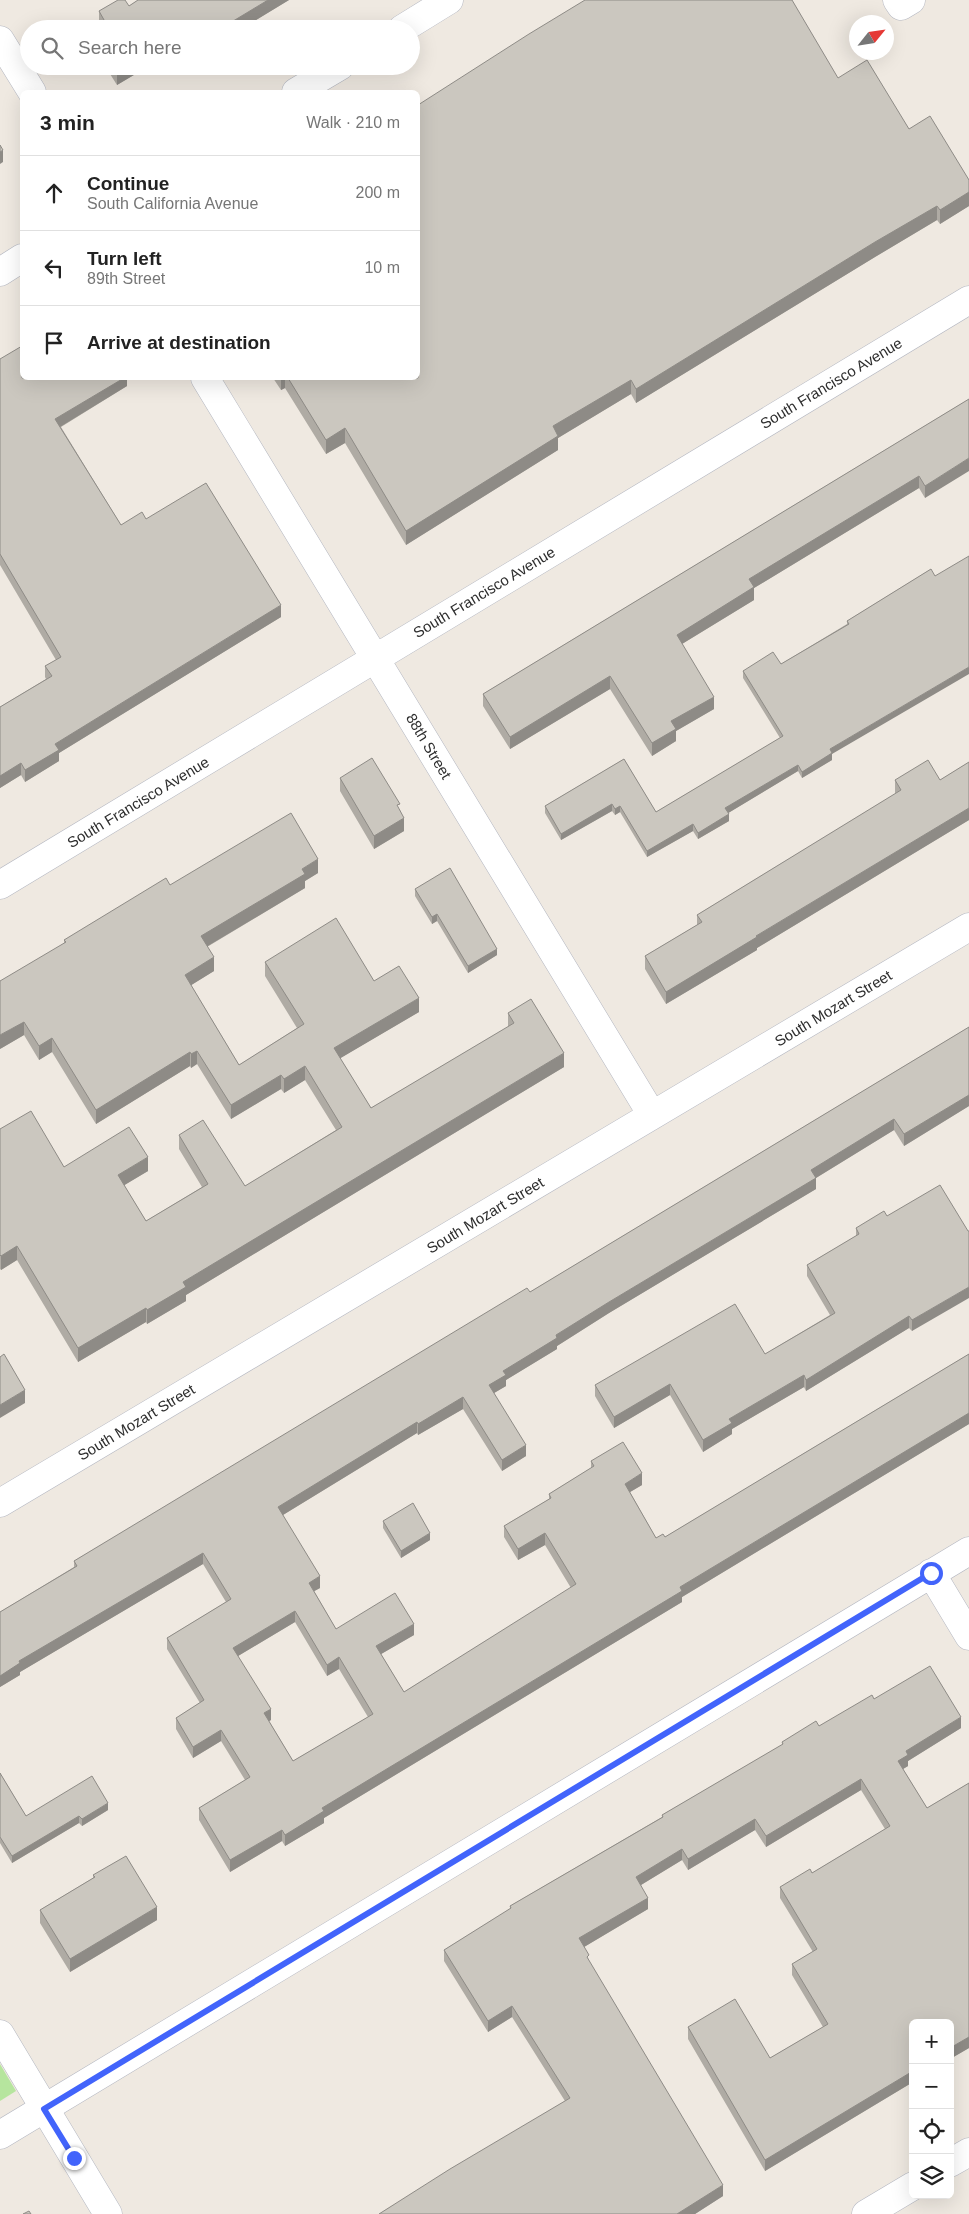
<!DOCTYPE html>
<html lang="en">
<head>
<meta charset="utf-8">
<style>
  body { margin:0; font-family:Helvetica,sans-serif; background:#f2f2f2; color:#222 }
  .controls { position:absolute; right:15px; bottom:15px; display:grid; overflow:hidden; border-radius:8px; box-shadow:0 5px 20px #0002 }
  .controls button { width:45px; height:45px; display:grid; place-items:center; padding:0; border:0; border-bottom:1px solid #e0e0e0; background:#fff; color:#222; font:25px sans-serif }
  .compass { position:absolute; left:849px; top:15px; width:45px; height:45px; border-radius:50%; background:#fff; box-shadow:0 5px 20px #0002; rotate:60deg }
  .stop { position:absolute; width:15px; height:15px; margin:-11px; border:4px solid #4264fb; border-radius:50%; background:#fff }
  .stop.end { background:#4264fb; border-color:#fff; box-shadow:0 1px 5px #0008 }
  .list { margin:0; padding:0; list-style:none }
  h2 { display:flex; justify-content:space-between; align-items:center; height:65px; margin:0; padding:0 20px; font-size:21px }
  h2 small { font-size:16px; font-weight:400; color:#767676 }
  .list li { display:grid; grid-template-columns:32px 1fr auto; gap:15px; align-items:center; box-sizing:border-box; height:75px; padding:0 20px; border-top:1px solid #e0e0e0 }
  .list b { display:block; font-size:19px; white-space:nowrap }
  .list p { margin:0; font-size:16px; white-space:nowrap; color:#767676 }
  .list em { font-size:16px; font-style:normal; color:#767676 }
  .icon { flex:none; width:28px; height:28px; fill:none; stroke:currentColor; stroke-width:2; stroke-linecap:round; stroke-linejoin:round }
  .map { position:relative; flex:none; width:969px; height:2214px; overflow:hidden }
  .search { position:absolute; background:#fff; box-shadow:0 5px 20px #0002; left:20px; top:20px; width:400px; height:55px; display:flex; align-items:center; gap:12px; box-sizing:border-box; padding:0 18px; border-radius:28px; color:#767676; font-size:19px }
  .panel { position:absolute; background:#fff; box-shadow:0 5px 20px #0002; left:20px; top:90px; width:400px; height:290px; border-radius:8px }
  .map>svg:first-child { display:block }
  .green { fill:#b6e59e }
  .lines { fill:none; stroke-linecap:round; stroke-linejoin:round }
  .minor-casing { stroke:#b4b7c1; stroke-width:29 }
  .minor { stroke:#fff; stroke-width:28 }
  .wall { fill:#afaba4; fill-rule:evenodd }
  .shaded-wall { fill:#8e8b86 }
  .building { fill:#cbc7bf; stroke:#8e8b86; fill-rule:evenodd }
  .route { stroke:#4264fb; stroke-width:6 }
  .labels { text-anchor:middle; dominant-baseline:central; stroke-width:5; stroke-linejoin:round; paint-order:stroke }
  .street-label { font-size:15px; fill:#2e2e2e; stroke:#fff }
</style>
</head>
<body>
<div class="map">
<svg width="969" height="2214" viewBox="0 0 969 2214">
  <rect width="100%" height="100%" fill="#efe9e1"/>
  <path class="green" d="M0,2064L16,2091L0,2101Z"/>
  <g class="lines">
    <g class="minor-casing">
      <path id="minor" d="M897,0L901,6L911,0
        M402,29L449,0
        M0,40L32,92
        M296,92L340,66
        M0,272L22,258
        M205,378L652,1115
        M0,885L969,300
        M0,1503L969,927
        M931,1573L969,1636
        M0,2034L108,2214
        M0,2135L969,1551
        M950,2163L969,2152
        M866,2214L913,2186"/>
    </g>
    <use href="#minor" class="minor"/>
  </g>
  <path class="wall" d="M138,0H289L241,29H102L99,24V11L129,6Z
    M105,66H149L117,85Z
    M838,78L909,129L969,180V206L940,224L937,220L875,257L636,403L631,394L558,438V450L406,545L345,443L326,454L285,388L281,390L273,378H418Z
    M0,359L127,378V386L61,427L121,525L146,519L281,617L59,753V761L25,782L21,775L0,788V707L46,679L45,677V666L56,660L0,565Z
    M969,399L925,498L919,488L754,588V600L682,644L714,709L676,731V741L652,756L610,689L510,749L483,706V694Z
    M931,569L832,754V760L802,778L798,771L728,813L729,821L698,839L693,831L647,857L620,812L615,815L612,811L561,840L545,813V806L624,759L656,812L780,738L743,678V671L781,664L847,624V621Z
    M969,762V820L757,948V950L666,1004L645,969V956L697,925V915L895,794V780H940Z
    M340,778L400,810L404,831L374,849L340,791Z
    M318,873L305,881V888L207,947L214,971L191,985L239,1065L297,1028L265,976V962L374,981L419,1012L340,1058L371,1108L508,1027V1013L564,1067L186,1295V1301L147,1324L146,1322L78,1362L17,1260L1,1270L0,1269V1129L64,1167L148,1171L124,1185L146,1221L202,1187L179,1149V1135L245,1186L336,1130L305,1080L284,1093L281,1089L231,1119L197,1064L191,1068L190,1066L96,1124L52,1052L39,1060L24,1035L0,1049L64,943V940L170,885Z
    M415,889L497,955L468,973L437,921L432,924L415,896Z
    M969,1027V1106L904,1146L894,1130L816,1178V1189L609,1313L557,1346V1349L506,1380V1386L494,1393L526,1456L502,1471L463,1409L418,1435L417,1433L283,1515L320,1588L314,1591L336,1629L414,1635L381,1654L404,1692L571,1588L545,1545L518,1560L504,1537V1526L549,1499V1494L591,1468V1461L642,1485L630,1492L656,1538L665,1537L969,1354V1424L682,1597V1602L324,1818V1823L285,1846L282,1841L230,1872L199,1820V1808L245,1780L221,1741L193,1758L176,1729V1718L200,1703L167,1649V1638L226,1602L203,1564L20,1672V1675L0,1687V1612L74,1567V1561L530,1292ZM295,1622L327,1676L339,1669L368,1717L293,1761L269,1721L271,1720L238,1656Z
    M887,1216L968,1231L912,1331L909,1328L806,1391L804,1387L732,1429V1434L703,1452L670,1395L614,1428L595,1396V1385L765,1354L830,1315L807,1276V1265L856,1236V1228Z
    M383,1521L430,1540L401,1558L383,1528Z
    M874,1699L961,1728L908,1761V1766L903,1769L927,1808L969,1783V2048L950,2059L913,2023V2082L765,2171L688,2039V2027L770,2058L823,2027L792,1975V1964L813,1952L780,1898V1887L812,1873L885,1829L861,1790L766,1847L755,1830L688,1870L682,1860L641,1885L648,1909L584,1947L589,1961L723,2196L695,2214H379L565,2101L512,2017L488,2032L444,1961V1950L510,1909V1906L662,1817V1815L782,1745V1742L819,1726Z
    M0,1773L26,1816L108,1810L82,1826L79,1823L12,1863L0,1843Z
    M93,1875L157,1920L70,1972L40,1923V1910L93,1878Z"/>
  <path class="shaded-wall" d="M268,0H289L241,29H220Z
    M127,66H149L117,85V72Z
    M3,150V162L0,164V152Z
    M969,192V206L940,224V210Z
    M937,206V220L875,257L636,403V389L875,242Z
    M124,378H127V386L55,430V419Z
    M281,378H285V388L281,390Z
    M631,380V394L558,438V450L406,545V531L553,426Z
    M345,428V443L326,454V440Z
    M969,458V471L925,498V486Z
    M919,476V488L754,588V600L677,647V635L749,579Z
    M281,605V617L59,753V761L25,782V770L55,744Z
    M969,667V674L832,754V760L802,778V772L830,749Z
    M610,676V689L510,749V737Z
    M714,697V709L676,731V741L652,756V743L671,721Z
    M21,763V775L0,788V776Z
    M798,765V771L725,815V808Z
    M612,804V811L561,840V834Z
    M620,806V812L615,815V809Z
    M969,808V820L757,948V950L666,1004V992L756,936Z
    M729,814V821L698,839V833Z
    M404,818V831L374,849V836Z
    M693,824V831L647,857V851Z
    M318,859V873L305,881V888L201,950V936L302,869Z
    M437,914V921L432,924V917Z
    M497,949V955L468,973V966Z
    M214,957V971L185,989V975Z
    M419,998V1012L334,1062V1048Z
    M24,1022V1035L0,1049V1035Z
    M52,1038V1052L39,1060V1046Z
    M197,1051V1064L191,1068V1054Z
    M190,1052V1066L96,1124V1110Z
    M564,1053V1067L186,1295V1301L147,1324V1310L183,1282Z
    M305,1066V1080L284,1093V1079Z
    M281,1075V1089L231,1119V1105Z
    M969,1095V1106L904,1146V1134Z
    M894,1119V1130L811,1181V1170Z
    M148,1157V1171L118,1189V1175Z
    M816,1178V1189L609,1313L557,1346V1349L506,1380V1386L489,1396V1385L503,1371L556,1335L609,1302Z
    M17,1246V1260L1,1270V1256Z
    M969,1287V1298L912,1331V1320Z
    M146,1308V1322L78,1362V1348Z
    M909,1316V1328L806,1391V1380Z
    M804,1375V1387L732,1429V1434L703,1452V1440L729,1419Z
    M670,1384V1395L614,1428V1417Z
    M25,1390V1403L0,1418V1405Z
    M463,1397V1409L418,1435V1424Z
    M969,1413V1424L682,1597V1602L324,1818V1823L285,1846V1835L322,1808L680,1587Z
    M417,1422V1433L278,1518V1507Z
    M526,1445V1456L502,1471V1460Z
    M642,1473V1485L625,1495V1484Z
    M430,1533V1540L401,1558V1551Z
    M545,1533V1545L518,1560V1549Z
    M203,1553V1564L20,1672V1675L0,1687V1676L19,1661Z
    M320,1576V1588L309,1594V1583Z
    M295,1611V1622L233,1659V1648Z
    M414,1624V1635L376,1657V1646Z
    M339,1657V1669L327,1676V1665Z
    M271,1709V1720L264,1724V1713Z
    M961,1717V1728L908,1761V1766L898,1772V1761L906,1751Z
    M221,1730V1741L193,1758V1747Z
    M861,1779V1790L766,1847V1836Z
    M108,1803V1810L82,1826V1819Z
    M79,1816V1823L12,1863V1856Z
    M755,1819V1830L688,1870V1859Z
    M282,1830V1841L230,1872V1860Z
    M682,1849V1860L636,1888V1877Z
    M648,1898V1909L579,1950V1938Z
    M157,1907V1920L70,1972V1959Z
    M512,2006V2017L488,2032V2021Z
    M969,2037V2048L950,2059V2048Z
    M913,2071V2082L765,2171V2160Z
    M723,2185V2196L695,2214H677Z"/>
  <path class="building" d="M118,0H125L129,6L138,0H268L220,29H105L108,27L99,11Z
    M585,0H792L838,78L867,60L909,129L930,116L969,180V192L940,210L937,206L875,242L636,389L631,380L553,426L558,436L406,531L345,428L326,440L288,378H418V105L529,34Z
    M113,66H127L117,72Z
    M0,145L3,150L0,152Z
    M22,346V378H124L55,419L121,525L142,512L146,519L206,483L281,605L55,744L59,750L25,770L21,763L0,776V707L52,676L45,666L61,657L0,554V359Z
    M969,399V458L925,486L919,476L749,579L754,587L677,635L714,697L671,721L676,729L652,743L610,676L510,737L483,694Z
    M969,556V667L830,749L832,753L802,772L798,765L725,808L729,814L698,833L693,824L647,851L620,806L615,809L612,804L561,834L545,806L624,759L656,812L783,736L743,671L773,652L781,664L849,624L847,621L931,569L935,576Z
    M372,758L400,804L397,805L404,818L374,836L340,778Z
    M928,760L940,780L969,762V808L756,936L757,937L666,992L645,956L702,922L697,915L901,790L895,780Z
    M291,813L318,859L302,869L305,874L201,936L214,957L185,975L239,1065L304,1024L265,962L336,918L374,981L399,966L419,998L334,1048L371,1108L514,1023L508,1013L531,999L564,1053L183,1282L186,1287L147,1310L146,1308L78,1348L17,1246L1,1256L0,1255V1129L31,1111L64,1167L129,1127L148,1157L118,1175L146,1221L208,1184L179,1135L203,1120L245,1186L342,1127L305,1066L284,1079L281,1075L231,1105L197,1051L191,1054L190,1052L96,1110L52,1038L39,1046L24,1022L0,1035V981L66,942L64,940L166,878L170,885Z
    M450,868L497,949L468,966L437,914L432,917L415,889Z
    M969,1027V1095L904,1134L894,1119L811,1170L816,1178L609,1302L556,1335L557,1338L503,1371L506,1375L489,1385L526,1445L502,1460L463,1397L418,1424L417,1422L278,1507L320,1576L309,1583L336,1629L395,1593L414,1624L376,1646L404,1692L576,1584L545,1533L518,1549L504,1526L551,1498L549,1494L594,1466L591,1461L623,1442L642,1473L625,1484L656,1538L663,1534L665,1537L969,1354V1413L680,1587L682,1591L322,1808L324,1811L285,1835L282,1830L230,1860L199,1808L250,1777L221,1730L193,1747L176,1718L204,1700L167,1638L231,1599L203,1553L19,1661L20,1663L0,1676V1612L77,1566L74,1561L527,1288L530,1292ZM295,1611L327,1665L339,1657L373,1714L293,1761L264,1713L271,1709L233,1648Z
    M940,1185L968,1231H969V1287L912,1320L909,1316L806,1380L804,1375L729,1419L732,1423L703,1440L670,1384L614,1417L595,1385L735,1304L765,1354L835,1313L807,1265L859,1234L856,1228L884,1211L887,1216Z
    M4,1354L25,1390L0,1405V1357Z
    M413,1503L430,1533L401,1551L383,1521Z
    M930,1666L961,1717L906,1751L908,1755L898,1761L927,1808L969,1783V2037L950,2048V2023H913V2071L765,2160L688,2027L735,1999L770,2058L828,2024L792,1964L817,1949L780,1887L810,1869L812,1873L890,1826L861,1779L766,1836L755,1819L688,1859L682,1849L636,1877L648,1898L579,1938L589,1955L587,1957L723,2185L677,2214H379L450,2169L570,2098L512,2006L488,2021L444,1950L511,1908L510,1906L663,1817L662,1815L783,1744L782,1742L816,1721L819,1726L872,1695L874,1699Z
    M0,1773L26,1816L92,1776L108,1803L82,1819L79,1816L12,1856L0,1837Z
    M126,1856L157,1907L70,1959L40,1910L95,1877L93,1875Z
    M29,2211L31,2214H23Z"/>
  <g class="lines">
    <path class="route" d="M74,2158L44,2109L931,1573"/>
  </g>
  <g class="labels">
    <g class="street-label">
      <text transform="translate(831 383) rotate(-31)">South Francisco Avenue</text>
      <text transform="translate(484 592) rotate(-31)">South Francisco Avenue</text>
      <text transform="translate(429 746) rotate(59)">88th Street</text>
      <text transform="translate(138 802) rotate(-31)">South Francisco Avenue</text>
      <text transform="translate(833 1008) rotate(-31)">South Mozart Street</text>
      <text transform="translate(485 1215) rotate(-31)">South Mozart Street</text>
      <text transform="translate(136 1422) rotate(-31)">South Mozart Street</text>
    </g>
  </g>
</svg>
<div class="controls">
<button>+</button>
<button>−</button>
<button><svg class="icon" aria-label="locate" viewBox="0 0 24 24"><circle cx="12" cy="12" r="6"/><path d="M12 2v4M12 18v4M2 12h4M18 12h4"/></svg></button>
<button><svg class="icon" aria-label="layers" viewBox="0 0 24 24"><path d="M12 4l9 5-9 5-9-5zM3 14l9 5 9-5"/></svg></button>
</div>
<svg class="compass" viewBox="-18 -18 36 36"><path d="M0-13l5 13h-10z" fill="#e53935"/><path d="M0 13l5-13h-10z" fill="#767676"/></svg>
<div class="stop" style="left:931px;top:1573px"></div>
<div class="stop end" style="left:74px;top:2158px"></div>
<div class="search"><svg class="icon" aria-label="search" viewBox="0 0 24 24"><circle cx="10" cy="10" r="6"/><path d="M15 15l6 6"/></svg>Search here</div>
<section class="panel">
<h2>3 min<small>Walk · 210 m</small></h2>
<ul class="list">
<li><svg class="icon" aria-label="ahead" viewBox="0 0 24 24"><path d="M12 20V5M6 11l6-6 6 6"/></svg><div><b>Continue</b><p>South California Avenue</p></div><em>200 m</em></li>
<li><svg class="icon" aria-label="left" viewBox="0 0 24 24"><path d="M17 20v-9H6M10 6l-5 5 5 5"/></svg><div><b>Turn left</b><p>89th Street</p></div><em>10 m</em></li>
<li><svg class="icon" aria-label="arrive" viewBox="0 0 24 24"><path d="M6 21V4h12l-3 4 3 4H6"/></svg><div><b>Arrive at destination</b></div></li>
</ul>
</section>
</div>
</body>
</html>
